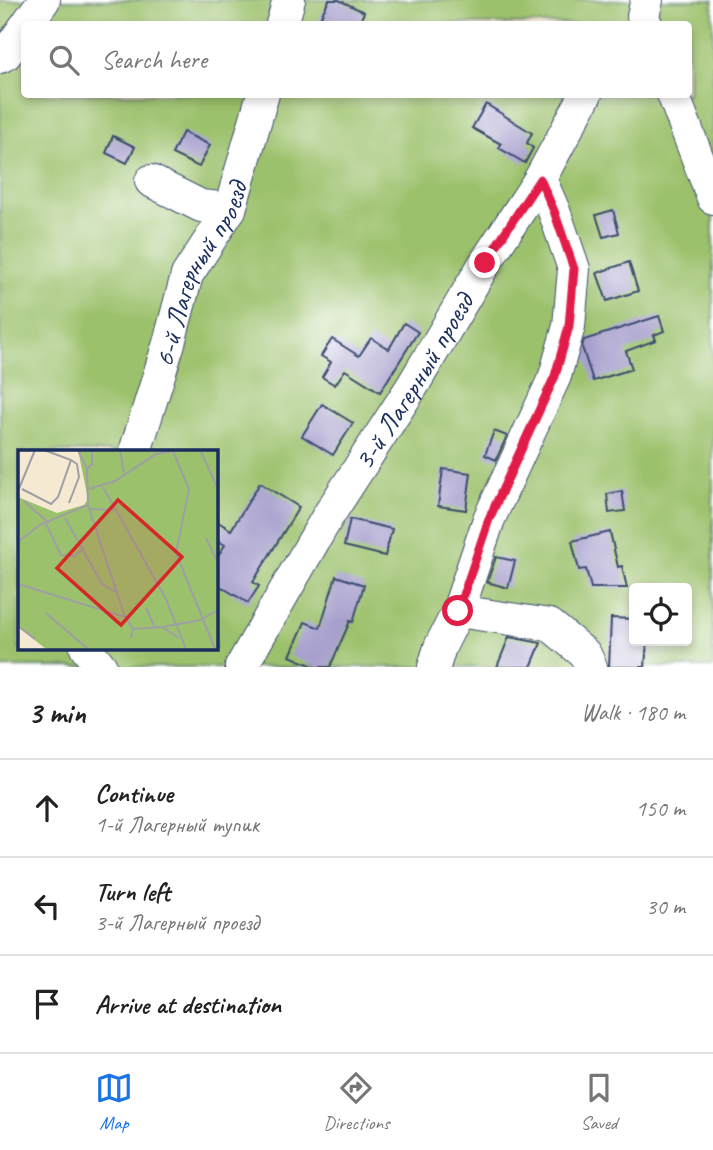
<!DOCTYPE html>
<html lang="en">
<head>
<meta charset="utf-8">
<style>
  body { margin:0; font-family:Caveat,sans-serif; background:#f6f6f6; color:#222 }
  .controls { position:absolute; right:21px; bottom:21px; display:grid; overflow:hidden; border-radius:7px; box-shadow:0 4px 10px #0003 }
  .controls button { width:63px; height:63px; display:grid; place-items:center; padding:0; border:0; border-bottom:2px solid #e0e0e0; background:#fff; color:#222; font:35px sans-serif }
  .stop { position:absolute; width:21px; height:21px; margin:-16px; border:5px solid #e11d48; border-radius:50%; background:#fff }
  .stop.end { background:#e11d48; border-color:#fff; box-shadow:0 2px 7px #0008 }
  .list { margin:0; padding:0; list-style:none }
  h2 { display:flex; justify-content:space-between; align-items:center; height:91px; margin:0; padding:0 28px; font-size:30px }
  h2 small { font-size:23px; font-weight:400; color:#767676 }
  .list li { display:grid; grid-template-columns:46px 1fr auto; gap:21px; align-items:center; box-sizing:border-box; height:98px; padding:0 28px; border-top:2px solid #e0e0e0 }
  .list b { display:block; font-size:26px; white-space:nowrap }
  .list p { margin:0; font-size:23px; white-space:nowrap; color:#767676 }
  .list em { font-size:23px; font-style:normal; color:#767676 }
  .icon { flex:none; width:38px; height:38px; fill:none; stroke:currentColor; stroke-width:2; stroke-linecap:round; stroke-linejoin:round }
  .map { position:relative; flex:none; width:713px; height:667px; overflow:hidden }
  .search { position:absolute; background:#fff; box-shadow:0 4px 10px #0003; left:21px; right:21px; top:21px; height:77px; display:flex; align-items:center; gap:18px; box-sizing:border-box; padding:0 24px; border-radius:7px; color:#767676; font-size:26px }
  .sheet { height:385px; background:#fff }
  nav { display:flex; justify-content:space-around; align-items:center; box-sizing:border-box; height:98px; border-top:2px solid #e0e0e0; background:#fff; font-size:19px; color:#767676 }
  nav a { display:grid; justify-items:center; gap:4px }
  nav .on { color:#1a73e8 }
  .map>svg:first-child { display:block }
  .green { fill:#9cc16c; stroke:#5c7865; stroke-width:2; fill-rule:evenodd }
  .building { fill:#a7a0cd }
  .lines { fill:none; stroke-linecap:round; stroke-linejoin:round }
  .minor-casing { stroke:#3c4b6f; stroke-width:34 }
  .minor { stroke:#fff; stroke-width:32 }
  .route { stroke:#e11d48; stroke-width:9 }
  .labels { text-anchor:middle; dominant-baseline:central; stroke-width:6; stroke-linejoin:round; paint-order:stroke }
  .street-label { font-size:28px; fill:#1b2f5e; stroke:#fff }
  .inset-road { fill:none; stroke:#9e9fa4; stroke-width:2 }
  .view { fill:#d62828; fill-opacity:0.15; stroke:#d62828; stroke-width:3.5 }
  .inset-edge { fill:none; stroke:#1b2f5e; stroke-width:3.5 }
</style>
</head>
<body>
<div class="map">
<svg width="713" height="667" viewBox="0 0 713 667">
  <rect width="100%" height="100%" fill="#fff"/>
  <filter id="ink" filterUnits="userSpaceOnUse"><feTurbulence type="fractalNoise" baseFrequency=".0143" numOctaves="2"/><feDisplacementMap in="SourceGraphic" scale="14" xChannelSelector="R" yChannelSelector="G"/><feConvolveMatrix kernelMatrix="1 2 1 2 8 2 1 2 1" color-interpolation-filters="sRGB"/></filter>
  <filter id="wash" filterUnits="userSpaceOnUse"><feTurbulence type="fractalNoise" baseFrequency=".00686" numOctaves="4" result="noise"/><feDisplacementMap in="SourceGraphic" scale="28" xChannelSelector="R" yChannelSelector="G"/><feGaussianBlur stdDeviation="1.57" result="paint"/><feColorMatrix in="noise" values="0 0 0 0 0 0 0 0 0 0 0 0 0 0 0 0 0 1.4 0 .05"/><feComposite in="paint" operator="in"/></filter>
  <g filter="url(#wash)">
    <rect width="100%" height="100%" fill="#f5e9d2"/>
    <path class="green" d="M0,0H713V667H0ZM24,24H688V94H24ZM19,452H215V648H19ZM634,588H687V641H634Z"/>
    <g id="blocks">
      <path class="building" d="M329,0H339L364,12L359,24H317Z
        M486,104L532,133L527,143L533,148L525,163L499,148L501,144L472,128Z
        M183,132L210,145L199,167L172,154Z
        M113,136L135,147L127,163L106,153Z
        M613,210L619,233L603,237L596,215Z
        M629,262L638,291L607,301L597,273Z
        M659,316L664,331L654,335L656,340L626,351L632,369L593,381L582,347L584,340Z
        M404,323L418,332L380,392L345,370L335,385L322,377L331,362L321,356L332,339L359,356L371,338L389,349Z
        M322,404L353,423L333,455L302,436Z
        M494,431L507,436L496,460L485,455Z
        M443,469L471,473L466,510L438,506Z
        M260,483L299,507L253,582L259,586L248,603L215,583V560L225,545L215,539V520L231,530Z
        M622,491L625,511L609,513L607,494Z
        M350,519L392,529L385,556L344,546Z
        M610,532L618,567L622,566L627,588H591L586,569L579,570L572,541Z
        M496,557L515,561L508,588L487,582Z
        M336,576L364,585L353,622L350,621L330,667H315L290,656L305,622L320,628Z
        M611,618L634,619V641H647L645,667H609Z
        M509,637L541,643L531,667H497Z"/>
    </g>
  </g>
  <g filter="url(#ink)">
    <use href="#blocks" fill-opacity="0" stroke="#3c4b6f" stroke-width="2"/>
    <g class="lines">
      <g class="minor-casing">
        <g id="minor">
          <path d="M27,24L44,0"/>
          <path d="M282,24L289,0"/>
          <path d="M646,24L643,16L647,0"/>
          <path d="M0,57L6,54L24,28"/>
          <path d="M673,94L713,198"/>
          <path d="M151,181L201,206L230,209"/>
          <path id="s1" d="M135,452L169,343L187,275L230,209L263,94"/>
          <path d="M458,611L550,625L585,654L591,667"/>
          <path d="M86,648L101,667"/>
          <path id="s2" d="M241,667L328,516L413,385L485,263L540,179L586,94"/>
          <path d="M434,667L440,647L458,611L489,519L555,376L569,326L574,269L554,211L540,179"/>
        </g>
      </g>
      <use href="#minor" class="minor"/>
    </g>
  </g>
  <g class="lines" filter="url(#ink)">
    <path class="route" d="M458,611L489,519L555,376L569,326L574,269L554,211L540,179L485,263"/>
  </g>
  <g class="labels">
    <g class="street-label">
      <text stroke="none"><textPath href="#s1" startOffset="191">6-й Лагерный проезд</textPath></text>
      <text stroke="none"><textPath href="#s2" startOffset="334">3-й Лагерный проезд</textPath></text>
    </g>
  </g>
  <g transform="translate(18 450)">
    <rect width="200" height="200" fill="#f5e9d2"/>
    <path d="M60,0H199V199H28L0,177V47L39,63L66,55L70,49Z" fill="#9cc16c"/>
    <path class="inset-road" d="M102,0L106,23M182,0L200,39M155,1L171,39L158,103L197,199M69,19L74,14V0M85,37L147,147L168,199M4,39L33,54L40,47L53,10L26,0M71,39L97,31L138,4L155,1M0,41L17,0M6,51L31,73M51,53L61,27L59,14L53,10M70,55L107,167M73,59L96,60M47,68L84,134L100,143M28,74L43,105L57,106L66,98M188,88L200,113M0,92L23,74L70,55L69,19L60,0M0,134L107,167L115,179L113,188M128,158L137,178M28,163L70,199M0,176L17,189M144,177L182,170L200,160M115,179L144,177L161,188"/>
    <path class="view" d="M100,50L164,107L103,175L39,118Z"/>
    <rect width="200" height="200" class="inset-edge"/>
  </g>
</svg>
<div class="controls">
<button><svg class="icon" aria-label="locate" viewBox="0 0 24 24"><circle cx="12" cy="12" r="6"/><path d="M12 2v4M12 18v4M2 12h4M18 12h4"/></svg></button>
</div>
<div class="stop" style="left:458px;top:611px"></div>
<div class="stop end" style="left:485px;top:263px"></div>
<div class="search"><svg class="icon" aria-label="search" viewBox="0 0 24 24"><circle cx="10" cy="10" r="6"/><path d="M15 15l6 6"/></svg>Search here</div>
</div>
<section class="sheet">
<h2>3 min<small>Walk · 180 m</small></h2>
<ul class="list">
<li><svg class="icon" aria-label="ahead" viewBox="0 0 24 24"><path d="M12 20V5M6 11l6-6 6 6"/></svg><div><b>Continue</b><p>1-й Лагерный тупик</p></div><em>150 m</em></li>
<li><svg class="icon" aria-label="left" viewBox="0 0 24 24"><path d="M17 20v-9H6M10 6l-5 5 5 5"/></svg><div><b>Turn left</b><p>3-й Лагерный проезд</p></div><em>30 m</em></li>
<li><svg class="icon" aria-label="arrive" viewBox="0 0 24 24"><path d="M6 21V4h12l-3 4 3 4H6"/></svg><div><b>Arrive at destination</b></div></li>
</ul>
</section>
<nav>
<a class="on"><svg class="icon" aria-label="map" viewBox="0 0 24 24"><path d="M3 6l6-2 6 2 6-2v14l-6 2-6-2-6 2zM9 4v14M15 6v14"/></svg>Map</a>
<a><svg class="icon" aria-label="directions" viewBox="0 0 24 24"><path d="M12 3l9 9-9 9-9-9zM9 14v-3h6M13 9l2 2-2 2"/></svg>Directions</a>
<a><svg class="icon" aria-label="saved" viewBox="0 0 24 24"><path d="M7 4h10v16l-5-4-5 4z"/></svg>Saved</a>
</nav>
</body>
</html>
